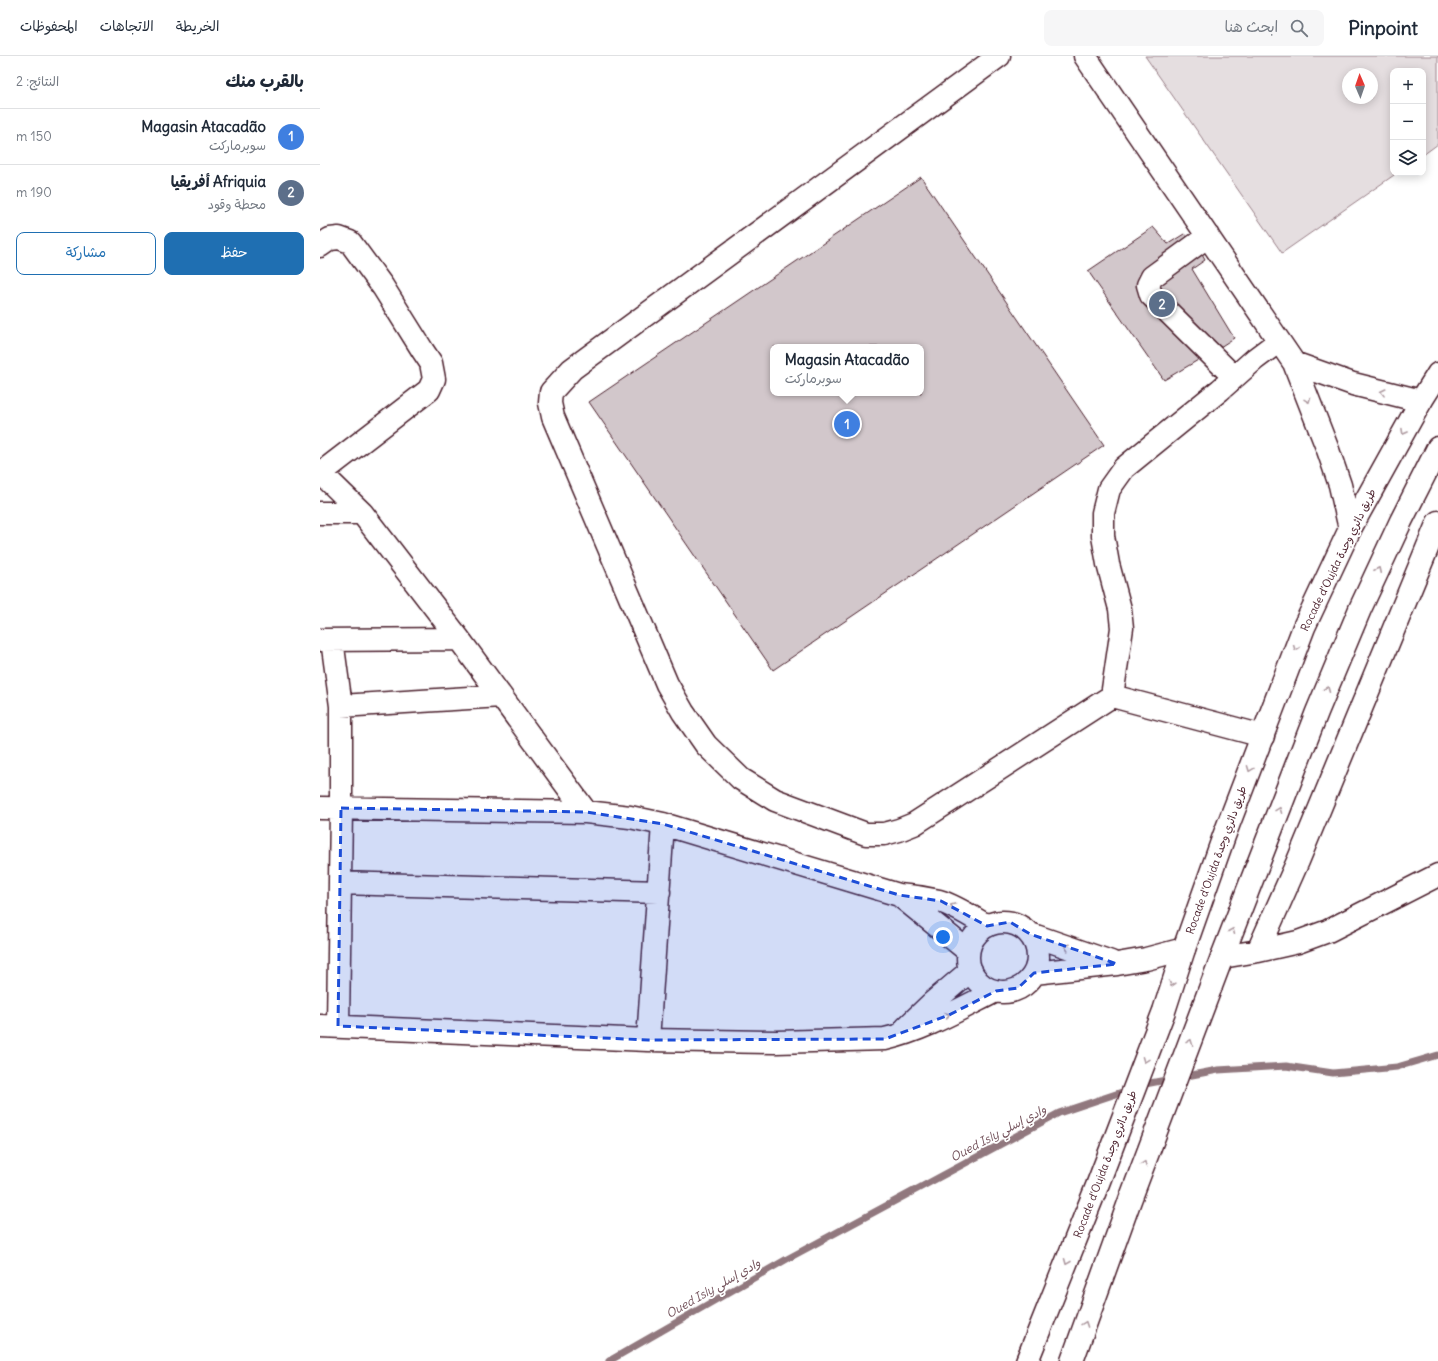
<!DOCTYPE html>
<html lang="ar">
<head>
<meta charset="utf-8">
<style>
  body { margin:0; font-family:Delius,"Playpen Sans Arabic",sans-serif; background:#f6f6f7; color:#1f2937; direction:rtl }
  .controls { position:absolute; right:12px; top:12px; display:grid; overflow:hidden; border-radius:8px; box-shadow:0 2px 10px #0003 }
  .controls button { width:36px; height:36px; display:grid; place-items:center; padding:0; border:0; border-bottom:1px solid #e0e1e3; background:#fff; color:#1f2937; font:20px sans-serif }
  .compass { position:absolute; left:1022px; top:12px; width:36px; height:36px; border-radius:50%; background:#fff; box-shadow:0 2px 10px #0003; rotate:358deg }
  .you { position:absolute; left:623px; top:881px; width:14px; height:14px; margin:-10px; border:3px solid #fff; border-radius:50%; background:#1a73e8; box-shadow:0 0 0 6px #1a73e833 }
  .badge { display:grid; place-items:center; width:26px; height:26px; border-radius:50%; background:#1f6fb2; color:#fff; font-size:13px; font-weight:700 }
  .pin { position:absolute; translate:-50% -50%; border:2px solid #fff; box-shadow:0 1px 4px #0006 }
  .popup { position:absolute; left:450px; top:288px; width:154px; height:52px; box-sizing:border-box; display:grid; place-content:center; border-radius:8px; background:#fff; filter:drop-shadow(0 1px 3px #0005); font-size:13px; white-space:nowrap; color:#747a83 }
  .popup b { font-size:15px; color:#1f2937 }
  .popup::after { content:''; position:absolute; left:50%; top:100%; margin-left:-8px; border:8px solid transparent; border-top-color:#fff }
  .list { margin:0; padding:0; list-style:none }
  h2 { display:flex; justify-content:space-between; align-items:center; height:52px; margin:0; padding:0 16px; font-size:17px }
  h2 small { font-size:13px; font-weight:400; color:#747a83 }
  .list li { display:grid; grid-template-columns:26px 1fr auto; gap:12px; align-items:center; box-sizing:border-box; height:56px; padding:0 16px; border-top:1px solid #e0e1e3 }
  .list b { display:block; font-size:15px; white-space:nowrap }
  .list p { margin:0; font-size:13px; white-space:nowrap; color:#747a83 }
  .list em { font-size:13px; font-style:normal; color:#747a83 }
  .actions { display:flex; gap:8px; padding:12px 16px }
  .actions a { flex:1; padding:9px 0; border:1px solid #1f6fb2; border-radius:8px; text-align:center; font-size:14px; color:#1f6fb2 }
  .actions .main { background:#1f6fb2; color:#fff }
  .icon { flex:none; width:22px; height:22px; fill:none; stroke:currentColor; stroke-width:2; stroke-linecap:round; stroke-linejoin:round }
  .map { position:relative; flex:none; width:1118px; height:1305px; overflow:hidden; direction:ltr }
  header { display:flex; align-items:center; gap:24px; box-sizing:border-box; height:56px; padding:0 20px; background:#fff; border-bottom:1px solid #e0e1e3 }
  header strong { font-size:19px }
  nav { display:flex; gap:22px; margin-inline-start:auto; font-size:14px }
  .search { width:280px; height:36px; background:#f6f6f7; display:flex; align-items:center; gap:10px; box-sizing:border-box; padding:0 14px; border-radius:8px; color:#747a83; font-size:15px }
  main { display:flex }
  aside { flex:1; background:#fff }
  .map>svg:first-child { display:block }
  .green { fill:#e5dee0; stroke:#987e86; fill-rule:evenodd }
  .lines { fill:none; stroke-linecap:round; stroke-linejoin:round }
  .stream { stroke:#91787e; stroke-width:7 }
  .building { fill:#d2c7cb; stroke:#4a1f2b; fill-rule:evenodd }
  .minor-casing { stroke:#4a1f2b; stroke-width:25 }
  .highway-casing { stroke:#4a1f2b; stroke-width:25 }
  .minor { stroke:#fff; stroke-width:22 }
  .highway { stroke:#fff; stroke-width:22 }
  .oneway { stroke:#ae9aa0 }
  .marked { fill:#1d4ed8; fill-opacity:0.2; stroke:#1d4ed8; stroke-width:3; stroke-dasharray:8 5; stroke-linejoin:round }
  .labels { text-anchor:middle; dominant-baseline:central; stroke-width:3.5; stroke-linejoin:round; paint-order:stroke }
  .street-label { font-size:11px; fill:#4a1f2b; stroke:#fff }
  .water-label { font-size:12px; font-style:italic; fill:#74535c; stroke:#fff }
</style>
</head>
<body>
<header>
<strong>Pinpoint</strong>
<div class="search"><svg class="icon" aria-label="search" viewBox="0 0 24 24"><circle cx="10" cy="10" r="6"/><path d="M15 15l6 6"/></svg>ابحث هنا</div>
<nav><a>الخريطة</a><a>الاتجاهات</a><a>المحفوظات</a></nav>
</header>
<main>
<div class="map">
<svg width="1118" height="1305" viewBox="0 0 1118 1305">
  <rect width="100%" height="100%" fill="#fff"/>
  <filter id="ink" filterUnits="userSpaceOnUse"><feTurbulence type="fractalNoise" baseFrequency=".025" numOctaves="2"/><feDisplacementMap in="SourceGraphic" scale="8" xChannelSelector="R" yChannelSelector="G"/><feConvolveMatrix kernelMatrix="1 2 1 2 8 2 1 2 1" color-interpolation-filters="sRGB"/></filter>
  <g filter="url(#ink)">
    <path class="green" d="M825,0H1118V88L1103,99V15H1073V117H1077L962,197ZM1028,18H1052V42H1028Z"/>
    <g class="lines">
      <path class="stream" d="M820,1029L898,1014L966,1010L1013,1017L1077,1011L1118,999
        M289,1305L467,1203L739,1057L811,1033"/>
    </g>
    <path class="building" d="M601,121L784,389L453,614L269,346ZM453,291H601V337H453Z
      M833,171L848,188L864,178L876,188L885,204L872,213L914,282L897,293L844,324L768,215Z"/>
    <g class="lines">
      <g class="minor-casing">
        <path id="minor" d="M679,0L252,313L231,336L230,347L233,361L347,628L363,656L386,689L421,723L455,744L546,778H564L579,774L594,768L792,640L943,680
          M765,0L974,307L1008,394L1020,429L1030,473
          M888,180L832,221L828,229L831,239L914,321
          M0,190L10,183L19,182L30,186L63,231L103,295L111,307L114,323L109,334L1,417
          M974,307L1033,328L1101,345
          M0,416L42,457L139,583L266,756
          M0,457H42
          M0,584L139,583
          M12,584L21,650V752L18,970
          M792,640L802,572L800,553L788,508L783,480V457L789,433L804,412L900,334L935,303L959,285
          M21,650L181,640
          M0,752L266,756L310,761L343,768L579,839C593,840 606,842 619,845C636,850 652,861 667,870
          M20,827L339,836
          M579,839L648,895
          M648 901a35 35 0 1 1 70 0a35 35 0 1 1-70 0Z
          M710,878L791,906
          M938,895L978,886L1008,875L1118,819
          M902,901L938,895L978,805L1118,466
          M714,917L797,908L826,903L864,893
          M0,970L328,984L456,986L565,983C604,974 640,953 676,935
          M586,972L611,948L651,914
          M328,984L343,768"/>
      </g>
      <g class="highway-casing">
        <path id="highway" d="M707,1305L777,1130L844,955L864,893L904,780L984,571L1030,473L1101,345L1118,318
          M752,1305L810,1144L902,901L997,656L1040,553L1081,465L1118,392"/>
      </g>
      <use href="#minor" class="minor"/>
      <use href="#highway" class="highway"/>
    </g>
    <defs><path id="oneway-chevron" d="M-2-3.5L2.5 0L-2 3.5" fill="none" stroke-width="1.6" stroke-linecap="round" stroke-linejoin="round"/></defs>
    <g class="oneway">
      <use href="#oneway-chevron" transform="translate(1063 336) rotate(-166)"/>
      <use href="#oneway-chevron" transform="translate(988 344) rotate(69)"/>
      <use href="#oneway-chevron" transform="translate(1084 376) rotate(119)"/>
      <use href="#oneway-chevron" transform="translate(1058 514) rotate(-65)"/>
      <use href="#oneway-chevron" transform="translate(976 592) rotate(111)"/>
      <use href="#oneway-chevron" transform="translate(1007 633) rotate(-68)"/>
      <use href="#oneway-chevron" transform="translate(930 713) rotate(111)"/>
      <use href="#oneway-chevron" transform="translate(959 754) rotate(-69)"/>
      <use href="#oneway-chevron" transform="translate(633 850) rotate(-157)"/>
      <use href="#oneway-chevron" transform="translate(912 875) rotate(-68)"/>
      <use href="#oneway-chevron" transform="translate(747 891) rotate(-161)"/>
      <use href="#oneway-chevron" transform="translate(852 928) rotate(108)"/>
      <use href="#oneway-chevron" transform="translate(627 959) rotate(-24)"/>
      <use href="#oneway-chevron" transform="translate(870 986) rotate(-69)"/>
      <use href="#oneway-chevron" transform="translate(825 1004) rotate(111)"/>
      <use href="#oneway-chevron" transform="translate(824 1108) rotate(-69)"/>
      <use href="#oneway-chevron" transform="translate(747 1206) rotate(112)"/>
      <use href="#oneway-chevron" transform="translate(765 1268) rotate(-70)"/>
    </g>
  </g>
  <path class="marked" d="M21,752L266,756L343,768L579,839L621,845L667,870L690,866L710,878L797,908L714,917L698,932L676,935L629,959L565,983L328,984L18,970Z"/>
  <g class="labels">
    <g class="street-label">
      <text transform="translate(1018 504) rotate(-64)">Rocade d'Oujda طريق دائري وجدة</text>
      <text transform="translate(896 804) rotate(-70)">Rocade d'Oujda طريق دائري وجدة</text>
      <text transform="translate(785 1108) rotate(-69)">Rocade d'Oujda طريق دائري وجدة</text>
    </g>
    <g class="water-label">
      <text transform="translate(678 1077) rotate(-28)">Oued Isly وادي إسلي</text>
      <text transform="translate(393 1232) rotate(-30)">Oued Isly وادي إسلي</text>
    </g>
  </g>
</svg>
<div class="controls">
<button>+</button>
<button>−</button>
<button><svg class="icon" aria-label="layers" viewBox="0 0 24 24"><path d="M12 4l9 5-9 5-9-5zM3 14l9 5 9-5"/></svg></button>
</div>
<svg class="compass" viewBox="-18 -18 36 36"><path d="M0-13l5 13h-10z" fill="#e53935"/><path d="M0 13l5-13h-10z" fill="#747a83"/></svg>
<div class="you"></div>
<div class="pin badge" style="left:527px;top:368px;background:#3f7fe0">1</div>
<div class="popup"><b>Magasin Atacadão</b>سوبرماركت</div>
<div class="pin badge" style="left:842px;top:248px;background:#5c6f8a">2</div>
</div>
<aside>
<h2>بالقرب منك<small>النتائج: 2</small></h2>
<ul class="list">
<li><span class="badge" style="background:#3f7fe0">1</span><div><b>Magasin Atacadão</b><p>سوبرماركت</p></div><em>150 m</em></li>
<li><span class="badge" style="background:#5c6f8a">2</span><div><b>Afriquia أفريقيا</b><p>محطة وقود</p></div><em>190 m</em></li>
</ul>
<div class="actions"><a class="main">حفظ</a><a>مشاركة</a></div>
</aside>
</main>
</body>
</html>
